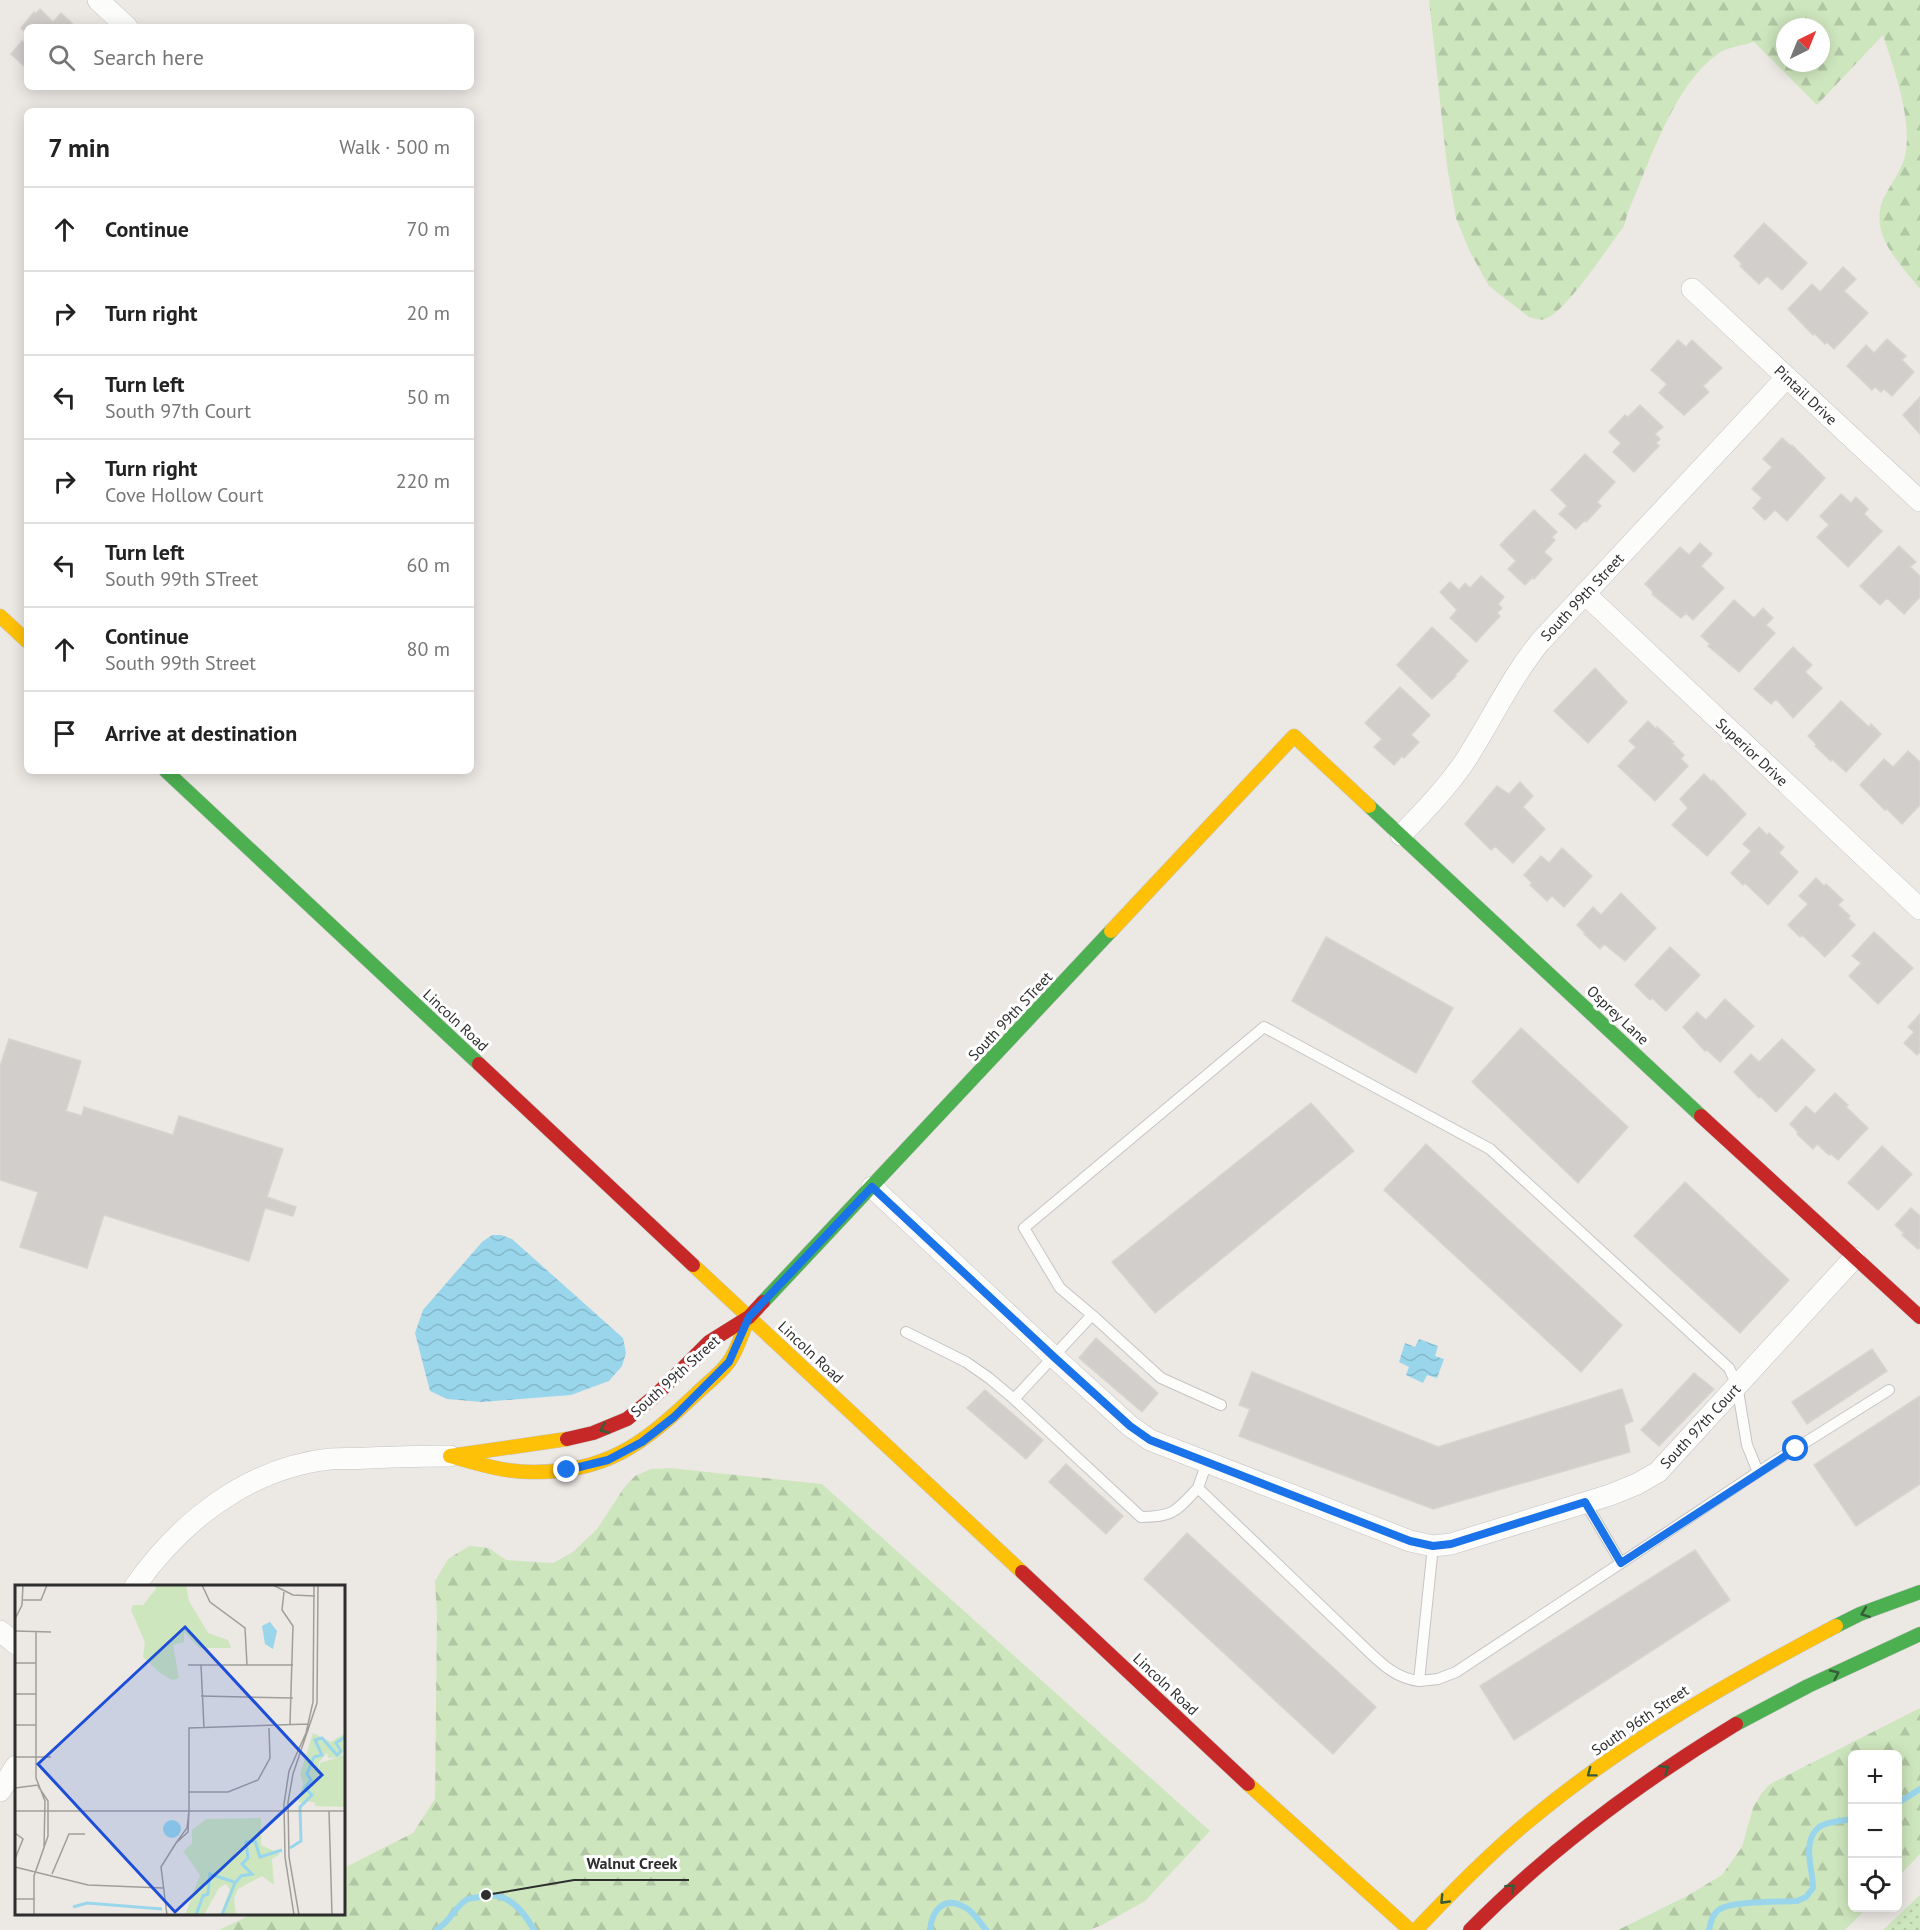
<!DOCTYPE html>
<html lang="en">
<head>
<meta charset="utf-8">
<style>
  body { margin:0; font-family:"PT Sans",sans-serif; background:#f6f6f6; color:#222 }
  .controls { position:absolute; right:18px; bottom:18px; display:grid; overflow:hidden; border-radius:9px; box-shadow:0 3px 15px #0003 }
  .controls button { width:54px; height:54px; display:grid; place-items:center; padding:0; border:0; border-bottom:2px solid #e0e0e0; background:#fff; color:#222; font:30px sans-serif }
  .compass { position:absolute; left:1776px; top:18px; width:54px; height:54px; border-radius:50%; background:#fff; box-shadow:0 3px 15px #0003; rotate:43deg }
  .stop { position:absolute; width:18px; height:18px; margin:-14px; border:4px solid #1a73e8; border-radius:50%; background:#fff }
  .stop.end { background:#1a73e8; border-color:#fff; box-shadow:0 2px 6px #0008 }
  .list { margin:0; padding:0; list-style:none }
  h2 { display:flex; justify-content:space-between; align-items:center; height:78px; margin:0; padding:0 24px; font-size:26px }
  h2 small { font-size:20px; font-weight:400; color:#767676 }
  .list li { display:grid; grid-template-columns:39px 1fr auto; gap:18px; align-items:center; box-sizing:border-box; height:84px; padding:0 24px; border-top:2px solid #e0e0e0 }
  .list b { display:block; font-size:22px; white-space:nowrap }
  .list p { margin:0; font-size:20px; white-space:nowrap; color:#767676 }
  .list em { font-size:20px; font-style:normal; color:#767676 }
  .icon { flex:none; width:33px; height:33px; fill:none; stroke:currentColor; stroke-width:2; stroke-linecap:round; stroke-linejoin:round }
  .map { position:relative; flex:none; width:1920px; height:1930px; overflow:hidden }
  .search { position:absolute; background:#fff; box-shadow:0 3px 15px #0003; left:24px; top:24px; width:450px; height:66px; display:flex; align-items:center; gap:15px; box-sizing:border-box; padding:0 21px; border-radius:9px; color:#767676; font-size:22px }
  .panel { position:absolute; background:#fff; box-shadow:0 3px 15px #0003; left:24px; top:108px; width:450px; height:666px; border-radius:9px }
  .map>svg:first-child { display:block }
  .green { fill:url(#green-dots) }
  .forest { fill:url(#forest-firs); fill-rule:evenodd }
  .water { fill:url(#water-waves) }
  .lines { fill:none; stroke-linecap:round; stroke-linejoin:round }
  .stream { stroke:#99d6ec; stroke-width:6 }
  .building { fill:#d1cecb; stroke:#d7d4d0; stroke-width:1.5 }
  .lane-casing { stroke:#c5c4c5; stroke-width:12 }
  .street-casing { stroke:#c5c4c5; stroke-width:22 }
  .fast-casing { stroke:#c5c4c5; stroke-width:15 }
  .slow-casing { stroke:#c5c4c5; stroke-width:15 }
  .jam-casing { stroke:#c5c4c5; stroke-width:15 }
  .lane { stroke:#fcfcfb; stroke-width:10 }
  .street { stroke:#fcfcfb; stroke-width:21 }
  .fast { stroke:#4caf50; stroke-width:14 }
  .slow { stroke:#ffc107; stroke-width:14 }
  .jam { stroke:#c62828; stroke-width:14 }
  .oneway { stroke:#385b3a }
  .route { stroke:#1a73e8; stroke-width:8 }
  .labels { text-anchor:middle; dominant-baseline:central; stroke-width:6; stroke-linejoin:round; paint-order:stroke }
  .street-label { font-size:15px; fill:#2e2e2e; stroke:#fff }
  .inset-river { fill:none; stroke:#99d6ec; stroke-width:3 }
  .inset-road { fill:none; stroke:#a09e9b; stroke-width:1.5 }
  .view { fill:#1d4ed8; fill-opacity:0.15; stroke:#1d4ed8; stroke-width:3 }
  .inset-edge { fill:none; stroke:#2e2e2e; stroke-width:3 }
  .leader { fill:none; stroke:#2e2e2e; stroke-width:2 }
  .callout-dot { fill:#2e2e2e; stroke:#fff; stroke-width:2 }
  .callout-label { font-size:16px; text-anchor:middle; font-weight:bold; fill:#2e2e2e; stroke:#fff; stroke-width:6; stroke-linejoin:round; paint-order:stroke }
</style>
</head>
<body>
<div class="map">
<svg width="1920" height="1930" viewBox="0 0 1920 1930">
  <defs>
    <pattern id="green-dots" width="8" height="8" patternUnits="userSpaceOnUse" patternTransform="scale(1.5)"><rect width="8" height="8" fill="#cee6be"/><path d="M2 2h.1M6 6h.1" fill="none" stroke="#b1c6a4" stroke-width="1.8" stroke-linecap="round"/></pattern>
    <pattern id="forest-firs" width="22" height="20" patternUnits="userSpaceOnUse" patternTransform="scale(1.5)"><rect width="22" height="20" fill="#cee6be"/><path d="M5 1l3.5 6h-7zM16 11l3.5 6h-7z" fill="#b1c6a4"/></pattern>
    <pattern id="water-waves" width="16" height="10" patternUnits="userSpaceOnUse" patternTransform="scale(1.5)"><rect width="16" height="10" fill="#99d6ec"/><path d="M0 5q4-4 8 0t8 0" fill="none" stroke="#84b8cb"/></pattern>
  </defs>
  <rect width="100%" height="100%" fill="#ece8e4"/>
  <path class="green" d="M1920,1895V1930H1883Z"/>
  <path class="forest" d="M1429,0H1920V289C1902,266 1872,238 1881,205C1886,189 1901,174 1905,156C1913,121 1894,69 1883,35L1817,105L1754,42C1744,45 1728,47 1719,53C1673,85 1650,162 1628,212L1624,226C1609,246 1567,310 1547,318C1541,321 1536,319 1529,317L1489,286L1470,252L1456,218L1447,166ZM1785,27H1821V63H1785Z
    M670,1468L822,1484L1210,1831L1145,1901L1102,1925L1089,1930H219L252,1914H344V1868L413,1833L435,1799L437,1615L435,1581L448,1559L469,1546L489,1548L506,1560L553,1563L573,1552L597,1529L624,1488L635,1476L651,1469Z
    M1920,1708V1854L1898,1877V1754H1852V1908H1867L1845,1930H1618L1687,1896L1722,1875L1742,1847L1753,1808L1761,1794L1770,1784Z"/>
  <path class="water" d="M492,1235H501L512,1239L623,1338L626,1353L622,1366L609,1381L571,1395L482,1402L447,1399L430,1391L415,1333L423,1310L482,1242Z
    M1419,1339L1438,1346L1435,1356L1444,1359L1437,1378L1427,1375L1423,1383L1406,1375L1409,1367L1399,1362L1405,1343L1415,1347Z"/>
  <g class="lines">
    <path class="stream" d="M1898,1803L1920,1789
      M436,1930C449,1923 456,1906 466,1900C469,1898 475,1898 479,1897C505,1889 523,1910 534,1930
      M930,1930C932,1909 945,1895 966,1908C974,1912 980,1923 986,1930
      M1709,1930C1711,1922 1712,1914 1720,1909C1734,1901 1779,1902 1797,1901L1806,1897L1813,1888C1813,1869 1801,1842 1819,1827C1827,1821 1843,1821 1852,1819"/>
  </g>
  <path class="building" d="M40,9L53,22L61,13L76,27H27V34L21,28L34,12L35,14Z
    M27,40V69L11,54L22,41L26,44L25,42Z
    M1764,223L1807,263L1782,290L1767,276L1759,284L1740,266L1742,264L1734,256Z
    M1843,267L1856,279L1844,291L1868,313L1834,349L1827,342L1825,344L1814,333L1813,335L1788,309L1812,284L1820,292Z
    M1887,339L1906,356L1902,360L1914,372L1892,396L1884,389L1881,392L1875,387L1872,390L1847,366L1866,345L1874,353Z
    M1678,340L1686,347L1692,340L1722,368L1703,386L1709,392L1684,415L1659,393L1667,384L1651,370Z
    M1920,397V434L1903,415Z
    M1640,405L1663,427L1655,434L1660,439L1656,443L1659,446L1634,472L1613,452L1621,443L1609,432L1625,415L1628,417Z
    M1782,438L1791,446L1792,445L1825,478L1787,521L1775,510L1765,520L1753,508L1762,498L1752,489L1772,467L1763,459Z
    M1585,454L1615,482L1597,502L1601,506L1586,522L1585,520L1576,529L1559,514L1567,506L1551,490Z
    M1841,494L1851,503L1856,497L1868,509L1864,514L1882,531L1848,567L1817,537L1829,525L1820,516Z
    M1534,510L1557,532L1552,537L1555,540L1544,552L1552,559L1534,579L1533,577L1525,585L1508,569L1516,561L1500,545Z
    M1700,543L1712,554L1701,566L1724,588L1693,620L1686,613L1681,618L1652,594L1653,592L1645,584L1680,547L1689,555Z
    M1899,546L1916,562L1910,567L1920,576V597L1904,614L1887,598L1880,605L1860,586Z
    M1481,576L1504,597L1498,604L1502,608L1497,613L1500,616L1476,642L1450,618L1457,610L1440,592L1450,582L1459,590L1465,583L1470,588Z
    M1734,600L1754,618L1763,608L1773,618L1766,625L1775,633L1739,672L1708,646L1710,644L1701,636Z
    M1432,627L1468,661L1455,675L1456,676L1432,699L1397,665Z
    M1793,647L1812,665L1805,672L1822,688L1793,718L1776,699L1771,704L1754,689Z
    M1595,668L1627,702L1588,743L1554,711Z
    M1400,687L1430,715L1411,735L1419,742L1404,758L1402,756L1394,765L1374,747L1382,739L1365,723Z
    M1841,701L1869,727L1871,724L1881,734L1846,772L1832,759L1831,761L1815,746L1816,744L1808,736Z
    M1648,721L1656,729L1657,727L1674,742L1672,743L1684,755L1681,759L1688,766L1655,801L1618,766L1636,747L1629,741Z
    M1908,751L1920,762V805L1902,824L1887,809L1885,810L1860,785L1884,759L1893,767Z
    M1704,774L1712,782L1713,780L1746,814L1707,856L1672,825L1688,808L1680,799Z
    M1520,782L1533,796L1523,807L1545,829L1513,863L1495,846L1491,850L1465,824L1497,786L1509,794Z
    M1759,827L1767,835L1769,833L1784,847L1779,853L1798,872L1768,905L1745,883L1743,885L1731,873L1751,851L1743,844Z
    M1562,848L1592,876L1564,907L1552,896L1547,901L1530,885L1532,883L1524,875L1541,856L1549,863Z
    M1816,878L1824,886L1826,884L1843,900L1838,905L1850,916L1848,918L1855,925L1825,957L1802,935L1800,937L1788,925L1808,904L1799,896Z
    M1621,893L1656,928L1625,961L1604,944L1600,949L1584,934L1585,933L1577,925L1593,907L1601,915Z
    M1874,932L1913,968L1878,1004L1849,976L1861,963L1852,956Z
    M1326,937L1453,1008L1416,1073L1292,1001Z
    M1670,947L1700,975L1666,1011L1652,998L1650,1000L1635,985Z
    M1725,999L1754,1026L1720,1062L1707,1050L1705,1051L1683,1027L1697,1012L1706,1020Z
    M1920,1014V1052L1917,1055L1904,1043L1914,1032L1908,1027Z
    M1521,1028L1628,1127L1578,1183L1472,1082Z
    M9,1039L81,1061L66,1111L82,1116L84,1107L173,1135L179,1116L283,1149L267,1197L296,1207L293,1216L265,1208L249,1261L104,1215L87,1268L20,1247L38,1192L0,1180V1066Z
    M1782,1039L1815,1070L1776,1112L1761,1097L1759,1098L1734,1072L1751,1054L1759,1062Z
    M1835,1093L1848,1105L1846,1107L1868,1128L1838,1160L1831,1154L1829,1155L1817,1144L1813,1149L1797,1134L1798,1132L1790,1124L1806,1106L1815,1114Z
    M1311,1103L1354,1151L1155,1313L1112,1262Z
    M1426,1144L1622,1325L1581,1372L1384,1190Z
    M1882,1146L1912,1174L1878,1210L1848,1183Z
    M1685,1182L1789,1280L1740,1333L1634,1236Z
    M1911,1208L1920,1216V1248L1918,1249L1902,1235L1904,1233L1895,1225Z
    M1096,1338L1158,1393L1142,1412L1079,1358Z
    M1872,1349L1887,1371L1807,1424L1792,1402Z
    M1252,1372L1438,1447L1622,1389L1633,1421L1624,1425L1630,1452L1433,1509L1239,1436L1250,1409L1239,1405Z
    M1694,1373L1714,1389L1659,1446L1641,1430Z
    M985,1390L1043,1440L1026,1459L967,1408Z
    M1920,1396V1484L1856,1526L1814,1465Z
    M1066,1464L1123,1516L1106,1534L1049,1482Z
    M1187,1533L1376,1707L1333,1754L1144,1579Z
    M1695,1550L1730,1600L1514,1740L1480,1686Z"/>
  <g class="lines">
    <g class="lane-casing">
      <path id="lane" d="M1092,1315L1161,1378L1221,1405
        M906,1332L966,1362L989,1378L1014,1399
        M1207,1462L1198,1488L1367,1650C1383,1665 1396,1678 1419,1681L1433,1546
        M1758,1472L1889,1390
        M1198,1488C1176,1511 1174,1517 1141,1517L1014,1399L1092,1315L1060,1288L1024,1228L1264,1027L1490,1149L1729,1368L1737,1385L1747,1445L1758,1472L1621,1563
        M1419,1681L1438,1679L1456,1672L1621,1563L1585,1502"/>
    </g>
    <g class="street-casing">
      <path id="street" d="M98,0L127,27
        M1692,289L1920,501
        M1585,594L1920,909
        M1401,835C1424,812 1447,788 1465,761C1491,721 1510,679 1540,642L1787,377
        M872,1187L1054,1357L1130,1426L1150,1440L1410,1541L1433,1546L1451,1544L1610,1495L1637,1484L1658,1472L1854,1258
        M135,1586C181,1521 248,1468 330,1459C342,1458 354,1459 367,1458C394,1457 422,1456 450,1456
        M0,1631L16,1644
        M0,1791L16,1766"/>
    </g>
    <g class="fast-casing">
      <path id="fast" d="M166,771L479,1064
        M1369,806L1701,1116
        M763,1302L1111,931
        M1836,1626L1860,1614L1920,1592
        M1736,1724L1808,1686L1920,1634"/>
    </g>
    <g class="slow-casing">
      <path id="slow" d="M0,616L27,641
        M1111,931L1294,736L1369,806
        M693,1265L1022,1572
        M567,1439L450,1456C476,1463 503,1472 531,1472C606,1473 643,1444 695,1395C706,1384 719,1375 728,1363C738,1350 742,1332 749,1317
        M1248,1784L1410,1930
        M1416,1930C1454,1890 1492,1851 1535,1816C1627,1740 1730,1682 1836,1626"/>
    </g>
    <g class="jam-casing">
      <path id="jam" d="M479,1064L693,1265
        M1701,1116L1920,1317
        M567,1439L593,1433L627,1419L655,1396L709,1342L749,1317L763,1302
        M1022,1572L1248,1784
        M1470,1930C1550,1849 1639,1783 1736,1724"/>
    </g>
    <use href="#lane" class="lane"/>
    <use href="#street" class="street"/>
    <use href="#fast" class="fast"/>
    <use href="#slow" class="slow"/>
    <use href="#jam" class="jam"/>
  </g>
  <defs><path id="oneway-chevron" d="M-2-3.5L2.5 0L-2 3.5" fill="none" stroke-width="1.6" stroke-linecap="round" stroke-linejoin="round" transform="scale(1.5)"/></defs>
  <g class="oneway">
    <use href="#oneway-chevron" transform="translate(604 1429) rotate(157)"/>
    <use href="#oneway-chevron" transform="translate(1865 1613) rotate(159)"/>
    <use href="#oneway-chevron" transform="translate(1835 1674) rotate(-25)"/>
    <use href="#oneway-chevron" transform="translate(1665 1769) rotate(-33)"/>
    <use href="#oneway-chevron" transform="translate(1591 1773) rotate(143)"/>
    <use href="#oneway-chevron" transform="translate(1511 1888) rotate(-42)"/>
    <use href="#oneway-chevron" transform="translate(1444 1900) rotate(134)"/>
  </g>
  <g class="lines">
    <path class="route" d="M567,1470L608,1460L642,1442L674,1417L729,1362L749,1317L872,1187L1054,1357L1130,1426L1150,1440L1410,1541L1433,1546L1451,1544L1585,1502L1621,1563L1796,1449"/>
  </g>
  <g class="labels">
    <g class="street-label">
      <text transform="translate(1806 395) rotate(43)">Pintail Drive</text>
      <text transform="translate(1582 597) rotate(-47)">South 99th Street</text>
      <text transform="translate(1752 752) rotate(43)">Superior Drive</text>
      <text transform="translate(1618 1015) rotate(43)">Osprey Lane</text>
      <text transform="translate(1010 1016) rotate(-47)">South 99th STreet</text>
      <text transform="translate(456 1020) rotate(43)">Lincoln Road</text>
      <text transform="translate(811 1352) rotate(43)">Lincoln Road</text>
      <text transform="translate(675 1376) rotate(-42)">South 99th Street</text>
      <text transform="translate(1700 1426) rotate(-47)">South 97th Court</text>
      <text transform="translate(1166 1684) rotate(43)">Lincoln Road</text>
      <text transform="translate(1640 1720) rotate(-34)">South 96th Street</text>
    </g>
  </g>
  <g transform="translate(15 1585)">
    <rect width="330" height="330" fill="#ece8e4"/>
    <path d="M330,170V222L300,221L305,178Z" fill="#cee6be"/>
    <path d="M140,0H171L174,16L193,48L213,55L216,63H184L169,47V57L158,60L164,93L157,95L145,88L128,72L130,57L116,25L118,20H128L141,4ZM298,148L316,157L330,148V161L326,172L313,173L312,168L304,177L301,218L293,216L289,220L283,216L288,199L285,189ZM246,233V260L265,269L257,274L259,300L247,291L223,304L219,313L221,330H205L215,305L211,299L204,303L189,330H170L185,290L168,266L177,259V245L191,234Z" fill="#cee6be"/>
    <path d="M255,37L262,46L258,64L250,59L247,41ZM148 244a9 9 0 1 1 18 0a9 9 0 1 1-18 0Z" fill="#99d6ec"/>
    <path class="inset-river" d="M275,263L286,256L285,222L297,210L290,203L296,195L292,189L299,172L307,170L300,155L307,153L322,170L326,166L321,158L330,152M58,322L72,318L147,324M181,330L188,311L193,309L195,289L219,297M207,330L220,298L226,291L237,289L227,279L233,273L231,257L240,256L245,272L267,265"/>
    <path class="inset-road" d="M187,0L195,17L230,43L232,80M258,0L278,10L300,11M269,7L267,25L278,41L275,139M8,15H26L32,0M0,34L7,20L8,0M0,46L36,47M21,47V193L30,216L29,262M0,78H21M173,80H278M186,80L189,143M0,109H21M186,111L278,113M0,140H21M0,172H36M0,203L23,200M174,207H213L243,195L255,173L254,143M0,226H330M174,226L173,247L161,258L172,243L174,226V143L293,139M314,226L317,330M0,248L8,254L0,274M0,282L73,300L148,303M37,289L54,249H70M0,314H19M19,330V291L33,251V216L23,201M152,330L146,282L161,258M279,330L270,272L269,219L274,186L291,148L298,117L299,0M284,330L274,272L273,217L278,189L302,118L303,0"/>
    <path class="view" d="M170,42L307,190L160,327L23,179Z"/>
    <rect width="330" height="330" class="inset-edge"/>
  </g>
  <path class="leader" d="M486 1895L574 1880H689"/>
  <circle class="callout-dot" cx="486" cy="1895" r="6"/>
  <g class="callout-label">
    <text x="632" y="1869">Walnut Creek</text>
  </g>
</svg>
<div class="controls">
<button>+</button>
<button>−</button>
<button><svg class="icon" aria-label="locate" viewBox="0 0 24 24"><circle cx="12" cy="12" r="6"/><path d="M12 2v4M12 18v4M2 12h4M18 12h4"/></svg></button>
</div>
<svg class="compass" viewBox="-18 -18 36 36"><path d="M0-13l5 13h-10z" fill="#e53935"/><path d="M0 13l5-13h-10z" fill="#767676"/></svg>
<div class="stop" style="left:1796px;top:1449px"></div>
<div class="stop end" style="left:567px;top:1470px"></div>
<div class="search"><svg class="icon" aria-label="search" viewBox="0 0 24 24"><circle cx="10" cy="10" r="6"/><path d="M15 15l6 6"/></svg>Search here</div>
<section class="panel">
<h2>7 min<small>Walk · 500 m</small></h2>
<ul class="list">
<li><svg class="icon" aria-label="ahead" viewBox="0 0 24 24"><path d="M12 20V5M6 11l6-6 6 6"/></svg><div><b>Continue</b></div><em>70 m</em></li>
<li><svg class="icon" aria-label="right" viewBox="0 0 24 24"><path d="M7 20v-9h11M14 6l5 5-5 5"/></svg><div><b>Turn right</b></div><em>20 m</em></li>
<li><svg class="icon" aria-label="left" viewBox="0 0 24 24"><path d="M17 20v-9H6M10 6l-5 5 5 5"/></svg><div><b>Turn left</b><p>South 97th Court</p></div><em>50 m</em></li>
<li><svg class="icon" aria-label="right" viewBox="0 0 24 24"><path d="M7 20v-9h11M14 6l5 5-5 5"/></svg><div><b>Turn right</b><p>Cove Hollow Court</p></div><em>220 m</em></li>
<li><svg class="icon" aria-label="left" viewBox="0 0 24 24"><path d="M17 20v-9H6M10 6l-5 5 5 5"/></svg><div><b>Turn left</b><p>South 99th STreet</p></div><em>60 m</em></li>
<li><svg class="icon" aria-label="ahead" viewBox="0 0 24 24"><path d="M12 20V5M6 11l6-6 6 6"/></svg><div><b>Continue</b><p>South 99th Street</p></div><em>80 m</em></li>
<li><svg class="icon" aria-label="arrive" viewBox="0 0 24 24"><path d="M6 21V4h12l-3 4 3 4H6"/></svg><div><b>Arrive at destination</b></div></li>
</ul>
</section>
</div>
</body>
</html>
